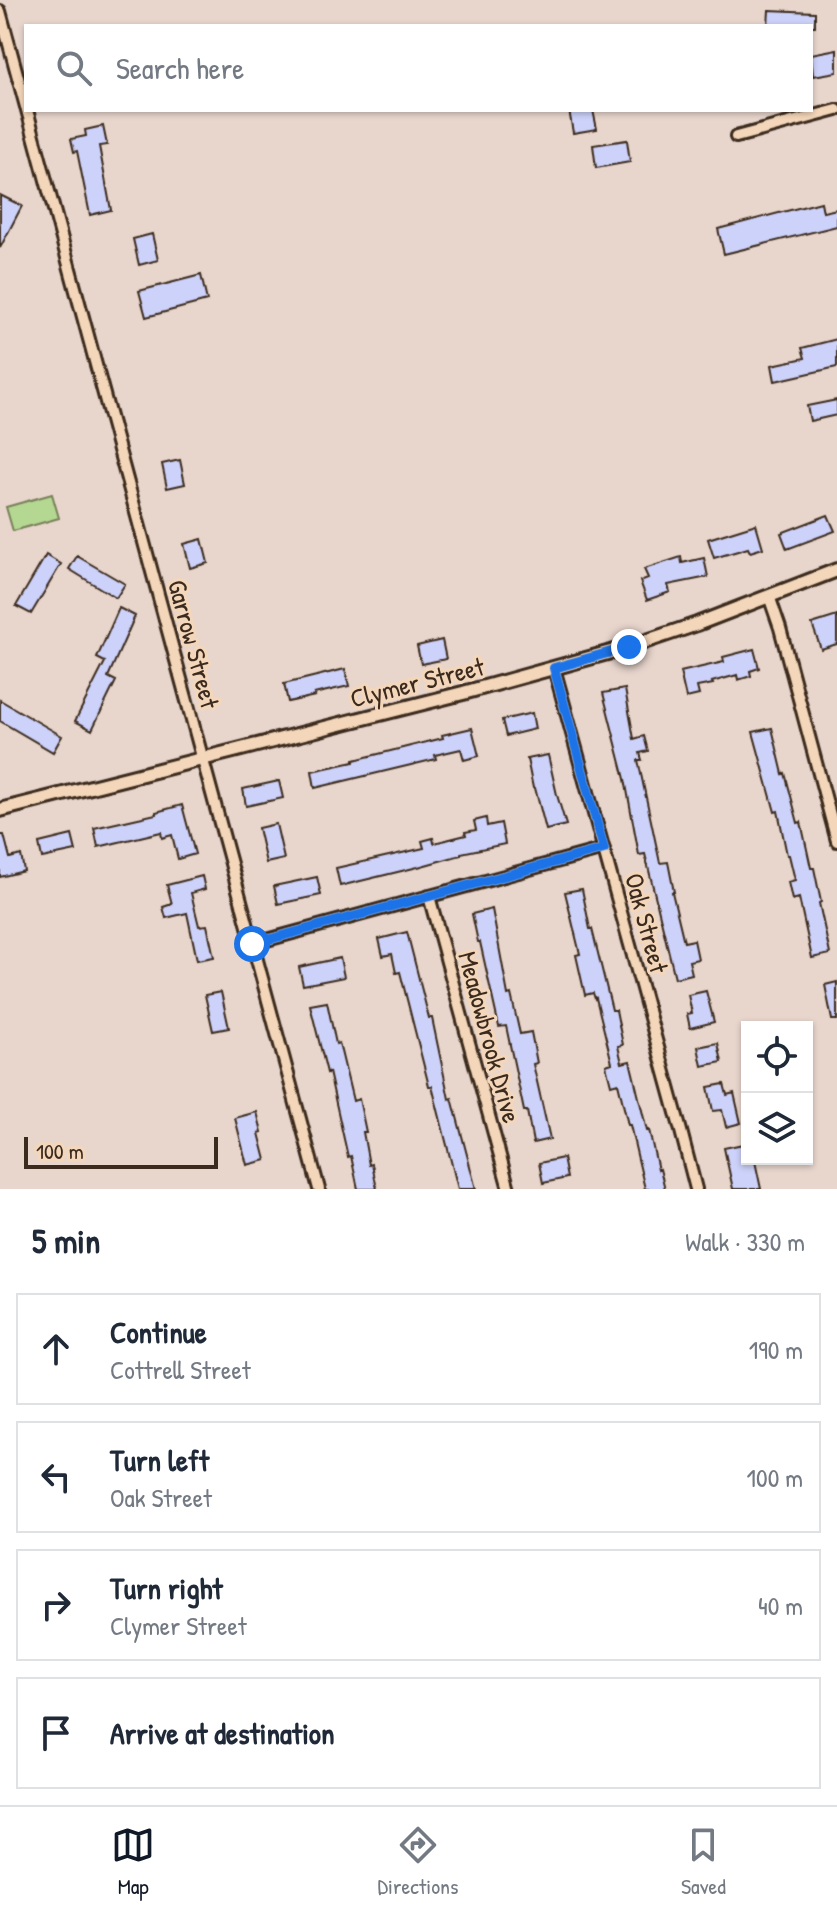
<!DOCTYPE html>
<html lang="en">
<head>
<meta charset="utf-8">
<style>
  body { margin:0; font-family:"Patrick Hand",sans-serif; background:#f2f2f3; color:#1f2937 }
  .controls { position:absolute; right:24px; bottom:24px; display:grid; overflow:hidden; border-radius:0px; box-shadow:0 2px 6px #0004 }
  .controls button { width:72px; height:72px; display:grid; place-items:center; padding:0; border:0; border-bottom:2px solid #e0e1e3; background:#fff; color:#1f2937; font:40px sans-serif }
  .scale { position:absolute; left:24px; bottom:20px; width:194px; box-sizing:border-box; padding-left:8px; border:4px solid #3b2a1e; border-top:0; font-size:22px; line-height:28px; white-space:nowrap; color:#3b2a1e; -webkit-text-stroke:6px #f4d7ba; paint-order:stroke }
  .stop { position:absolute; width:24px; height:24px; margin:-18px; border:6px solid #1a73e8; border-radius:50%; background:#fff }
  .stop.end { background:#1a73e8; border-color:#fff; box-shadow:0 2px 8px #0008 }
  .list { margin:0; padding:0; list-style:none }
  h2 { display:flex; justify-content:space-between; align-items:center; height:104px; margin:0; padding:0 32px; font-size:34px }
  h2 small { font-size:26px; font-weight:400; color:#747a83 }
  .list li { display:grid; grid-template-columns:52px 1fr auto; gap:24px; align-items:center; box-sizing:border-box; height:112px; margin:0 16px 16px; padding:0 16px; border:2px solid #e0e1e3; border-radius:0px }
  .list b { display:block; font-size:30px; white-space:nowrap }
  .list p { margin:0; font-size:26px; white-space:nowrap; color:#747a83 }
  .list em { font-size:26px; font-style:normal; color:#747a83 }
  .icon { flex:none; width:44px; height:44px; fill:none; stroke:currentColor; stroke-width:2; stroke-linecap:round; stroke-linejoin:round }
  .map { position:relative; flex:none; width:837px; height:1189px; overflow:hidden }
  .search { position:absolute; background:#fff; box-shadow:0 2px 6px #0004; left:24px; right:24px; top:24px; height:88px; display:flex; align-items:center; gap:20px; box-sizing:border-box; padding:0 28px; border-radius:0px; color:#747a83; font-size:30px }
  .sheet { height:616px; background:#fff }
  nav { display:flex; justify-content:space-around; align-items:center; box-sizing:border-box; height:112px; border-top:2px solid #e0e1e3; background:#fff; font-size:22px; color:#747a83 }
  nav a { display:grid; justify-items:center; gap:4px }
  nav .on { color:#111827 }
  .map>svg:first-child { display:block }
  .green { fill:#b4d792; stroke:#788058; stroke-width:2 }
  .building { fill:#cdd2fa; stroke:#3b2a1e; stroke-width:2 }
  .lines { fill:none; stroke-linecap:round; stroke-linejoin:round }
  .minor-casing { stroke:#3b2a1e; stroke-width:16 }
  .tertiary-casing { stroke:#3b2a1e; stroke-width:18 }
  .minor { stroke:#f4d7ba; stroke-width:10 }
  .tertiary { stroke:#f4d7ba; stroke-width:12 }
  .route { stroke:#1a73e8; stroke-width:10 }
  .labels { text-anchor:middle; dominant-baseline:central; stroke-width:6; stroke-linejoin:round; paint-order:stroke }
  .street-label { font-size:26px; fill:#3b2a1e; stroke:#f4d7ba }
</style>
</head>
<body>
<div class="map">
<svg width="837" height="1189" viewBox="0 0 837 1189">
  <rect width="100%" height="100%" fill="#e8d6cd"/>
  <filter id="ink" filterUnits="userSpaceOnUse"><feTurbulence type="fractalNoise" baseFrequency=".0125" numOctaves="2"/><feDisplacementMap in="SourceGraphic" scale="16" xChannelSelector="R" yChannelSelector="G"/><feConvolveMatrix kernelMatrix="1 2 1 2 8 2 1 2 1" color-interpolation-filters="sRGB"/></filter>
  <g filter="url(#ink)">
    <path class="green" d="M52,494L59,518L13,531L6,507Z"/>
    <path class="building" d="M769,10L815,12V26H768Z
      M837,49V72L813,76L811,54Z
      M569,110H593L597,129L573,133Z
      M103,126L107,145L99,146L111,210L90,215L77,151L74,152L71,139L86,136L85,130Z
      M627,140L630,162L596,168L593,145Z
      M0,195L22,206L0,248Z
      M821,202L823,212L837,209V226L724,254L718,229Z
      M152,234L158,260L139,265L133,239Z
      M201,275L207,301L146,317L139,291Z
      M837,339V367L775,381L772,365L805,358L802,348Z
      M837,400V415L810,421L807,406Z
      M180,460L185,484L167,488L162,464Z
      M828,515L835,531L787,549L781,533Z
      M756,524L763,548L750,552L748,548L714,558L708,539Z
      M202,539L208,563L190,568L184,544Z
      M46,555L61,564L31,614L16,606Z
      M77,556L125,584L116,598L69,569Z
      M681,557L682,563L704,558L708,577L668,585L670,592L647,600L640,581L648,578L644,569Z
      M119,608L135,616L108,677L116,681L92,730L75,721L105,662L97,658Z
      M837,616V644L821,649L812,624Z
      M442,640L446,659L421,664L417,646Z
      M754,649L759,668L750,671L751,676L738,680L737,675L712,682L713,684L697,687L699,695L686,698L680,672L724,662L723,657Z
      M345,669L349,686L314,694L315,696L288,702L284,684Z
      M625,689L634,739L644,736L648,751L640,753L642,760H638L660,863L668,862L674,892H672L684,942L694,940L698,959L689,961L692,974L675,978L645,854L639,855L625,779L603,693Z
      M0,700L62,736L53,752L0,721Z
      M532,713L535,729L506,736L502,720Z
      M472,728L479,756L464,760L461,749L435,755L436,759L315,788L312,771L354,762V760L443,738L442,735Z
      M772,728L783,774L785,773L798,823L801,822L811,868H814L821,902L819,903L830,954L812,958L799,898L792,900L788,882L795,880L789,855H787L778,811L775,812L753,732Z
      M548,755L557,795L566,825L546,830L535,788H533L527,759Z
      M279,781L283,798L246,806L243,789Z
      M182,805L195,854L178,859L172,835L162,838L161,832L98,847L94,828L156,814V812Z
      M486,818L487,826L501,823L505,844L461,853V855L418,867L340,886L336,868L424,848L422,841L433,838L434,843L466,835L465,832L476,830L474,821Z
      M276,824L284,859L266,863L258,828Z
      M0,835H4L10,858L21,855L24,871L0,877Z
      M72,835L76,851L42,858L39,843Z
      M202,876L205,889L191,893L199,926L207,925L214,957L197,960L187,913L166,918L163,907L172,904L167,885Z
      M317,877L321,895L278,904L274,886Z
      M582,889L590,929H592L612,1010H616L623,1045L618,1046L622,1063L630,1061L647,1131L649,1130L658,1170L660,1169L665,1189H645L630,1125H628L618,1083L611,1085L606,1065L612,1063L596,998L595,999L593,993L585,995L576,955L580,954L565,892Z
      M492,909L508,995L511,994L520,1034L531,1032L537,1063L533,1064L550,1139L533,1143L527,1111H524L506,1026L499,1027L480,942H478L472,914Z
      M407,932L429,1018H432L449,1099L452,1098L476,1189H458L432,1086H429L400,972L396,973L392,954L383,956L379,939Z
      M340,958L344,977L303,985L299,967Z
      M837,982V1020H832L825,985Z
      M706,991L714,1022L690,1028L687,1014L692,1013L688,995Z
      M221,992L229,1028L213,1031L205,995Z
      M327,1002L336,1044L339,1043L353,1101L359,1099L366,1132H363L369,1165L372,1164L377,1189H358L351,1156L348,1157L329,1072L327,1073L310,1005Z
      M718,1043L722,1062L702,1066L698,1047Z
      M724,1084L727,1095L734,1093L741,1123L726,1127L722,1110L713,1111L708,1087Z
      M257,1112L262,1132L259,1133L266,1160L247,1165L235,1118Z
      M743,1144L747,1162L755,1161L761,1189H733L724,1148Z
      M563,1158L567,1178L543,1183L539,1163Z"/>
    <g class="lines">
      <g class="minor-casing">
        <path id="minor" d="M0,11L26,107
          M27,110L319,1189
          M736,137L837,110
          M769,596L780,628L837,841
          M554,668L681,1131L696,1189
          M429,896L509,1189
          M252,944L604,849"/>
      </g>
      <g class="tertiary-casing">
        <path id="tertiary" d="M0,810L463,693L629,647L697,624L837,570"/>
      </g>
      <use href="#minor" class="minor"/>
      <use href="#tertiary" class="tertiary"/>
    </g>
  </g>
  <g class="lines" filter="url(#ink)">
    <path class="route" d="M252,944L604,849L554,668L629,647"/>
  </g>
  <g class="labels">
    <g class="street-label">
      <text transform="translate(194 644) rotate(75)">Garrow Street</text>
      <text transform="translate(417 682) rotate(-14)">Clymer Street</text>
      <text transform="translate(647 923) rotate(75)">Oak Street</text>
      <text transform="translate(490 1037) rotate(75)">Meadowbrook Drive</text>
    </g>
  </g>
</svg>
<div class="controls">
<button><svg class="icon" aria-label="locate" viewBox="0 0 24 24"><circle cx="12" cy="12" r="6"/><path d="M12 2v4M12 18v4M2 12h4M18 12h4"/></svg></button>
<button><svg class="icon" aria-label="layers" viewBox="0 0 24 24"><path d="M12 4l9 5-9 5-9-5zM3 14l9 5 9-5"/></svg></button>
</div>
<div class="scale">100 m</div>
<div class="stop" style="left:252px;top:944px"></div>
<div class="stop end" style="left:629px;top:647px"></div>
<div class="search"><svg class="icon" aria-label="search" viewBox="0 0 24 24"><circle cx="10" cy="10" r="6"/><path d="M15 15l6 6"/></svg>Search here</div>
</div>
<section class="sheet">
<h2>5 min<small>Walk · 330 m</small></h2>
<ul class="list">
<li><svg class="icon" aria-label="ahead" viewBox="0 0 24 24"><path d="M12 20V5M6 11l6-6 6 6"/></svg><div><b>Continue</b><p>Cottrell Street</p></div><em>190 m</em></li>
<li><svg class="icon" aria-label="left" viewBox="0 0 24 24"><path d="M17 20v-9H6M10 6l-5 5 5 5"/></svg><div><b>Turn left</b><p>Oak Street</p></div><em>100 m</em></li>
<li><svg class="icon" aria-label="right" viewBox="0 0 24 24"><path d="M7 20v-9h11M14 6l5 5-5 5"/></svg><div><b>Turn right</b><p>Clymer Street</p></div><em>40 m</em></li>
<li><svg class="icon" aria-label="arrive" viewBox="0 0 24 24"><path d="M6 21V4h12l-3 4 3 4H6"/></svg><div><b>Arrive at destination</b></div></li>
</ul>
</section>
<nav>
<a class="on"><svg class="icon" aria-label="map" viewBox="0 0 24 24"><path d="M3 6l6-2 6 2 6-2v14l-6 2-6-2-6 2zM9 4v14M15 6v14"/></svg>Map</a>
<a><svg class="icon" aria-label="directions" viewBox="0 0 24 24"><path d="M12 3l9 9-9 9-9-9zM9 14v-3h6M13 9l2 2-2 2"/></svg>Directions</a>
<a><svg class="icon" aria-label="saved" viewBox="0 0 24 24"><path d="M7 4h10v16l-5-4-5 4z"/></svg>Saved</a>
</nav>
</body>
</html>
